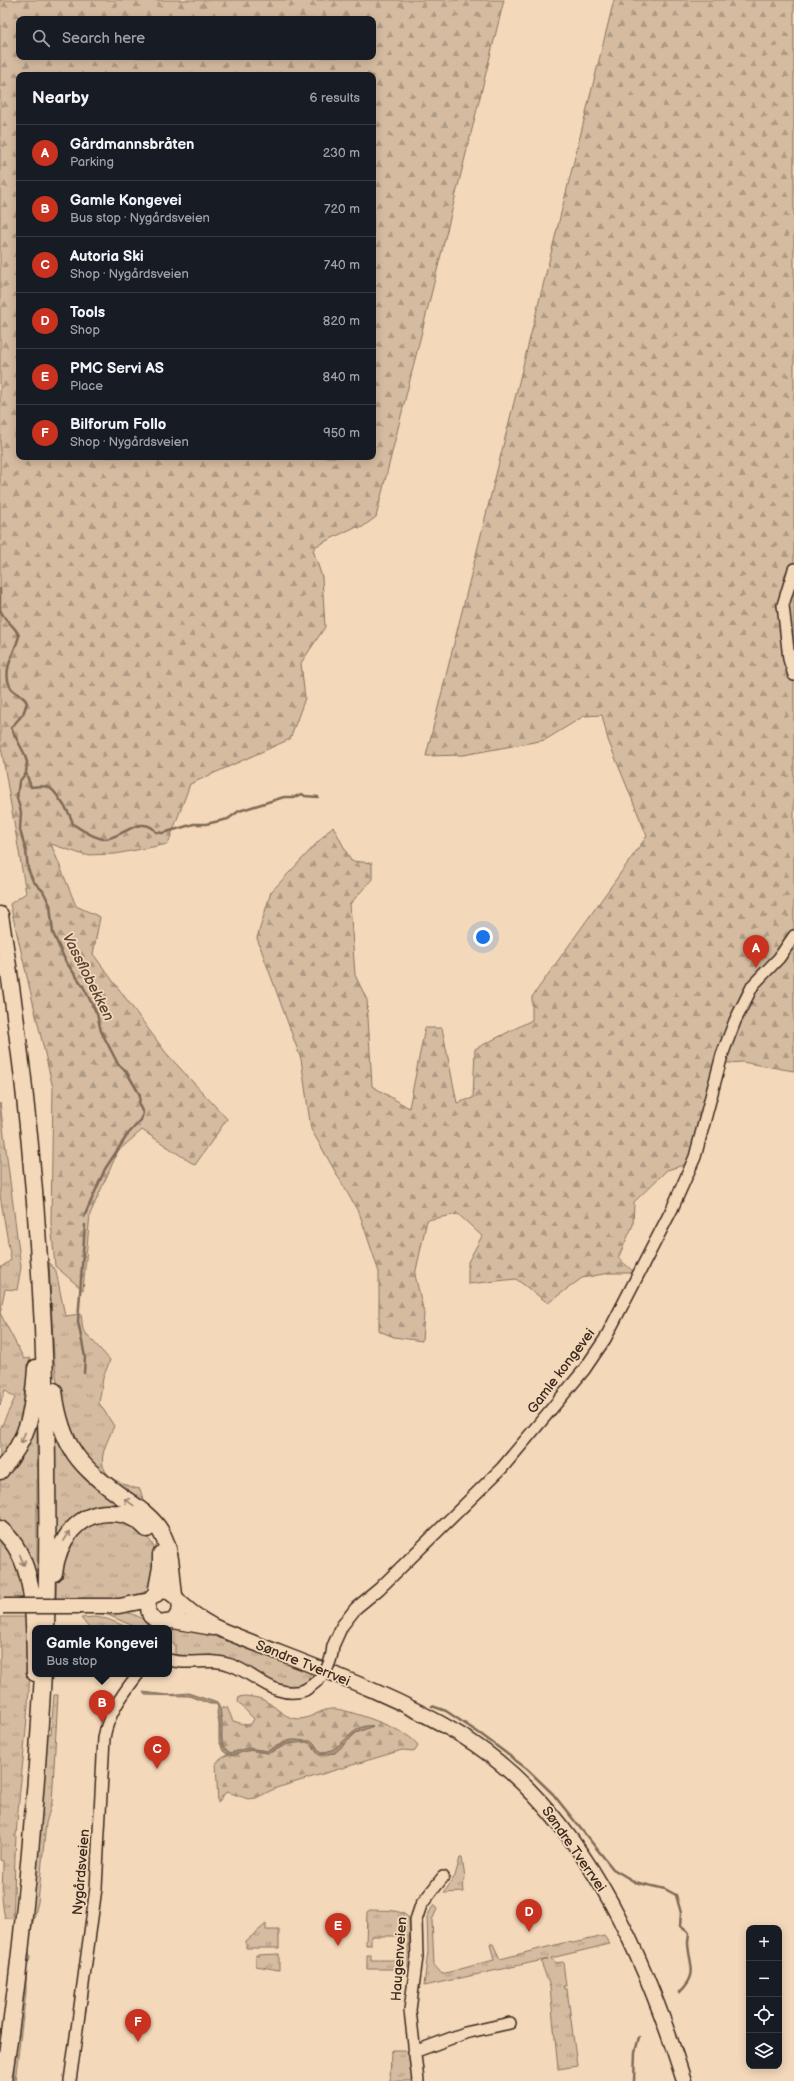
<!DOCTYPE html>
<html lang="en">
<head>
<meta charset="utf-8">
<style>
  body { margin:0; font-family:"Balsamiq Sans",sans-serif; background:#242831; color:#f1f3f6 }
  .controls { position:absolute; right:12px; bottom:12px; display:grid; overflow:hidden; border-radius:8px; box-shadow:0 2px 10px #0003 }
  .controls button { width:36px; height:36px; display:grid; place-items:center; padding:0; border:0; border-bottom:1px solid #363941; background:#171b24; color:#f1f3f6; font:20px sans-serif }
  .you { position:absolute; left:483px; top:937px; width:14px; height:14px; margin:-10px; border:3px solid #fff; border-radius:50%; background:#1a73e8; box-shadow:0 0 0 6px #1a73e833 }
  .badge { display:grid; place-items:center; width:26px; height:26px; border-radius:50%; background:#c8321e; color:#fff; font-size:13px; font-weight:700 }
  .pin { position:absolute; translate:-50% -33px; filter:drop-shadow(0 1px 2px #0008) }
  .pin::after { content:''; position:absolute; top:21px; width:14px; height:12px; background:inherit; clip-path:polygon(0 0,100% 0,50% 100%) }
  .popup { position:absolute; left:32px; top:1625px; width:140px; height:52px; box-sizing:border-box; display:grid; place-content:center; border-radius:8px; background:#171b24; filter:drop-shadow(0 1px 3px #0005); font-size:13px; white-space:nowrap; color:#9ea1a6 }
  .popup b { font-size:15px; color:#f1f3f6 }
  .popup::after { content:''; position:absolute; left:50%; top:100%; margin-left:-8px; border:8px solid transparent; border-top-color:#171b24 }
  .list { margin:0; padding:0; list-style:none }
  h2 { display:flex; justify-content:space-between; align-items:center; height:52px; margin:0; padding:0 16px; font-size:17px }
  h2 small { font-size:13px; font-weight:400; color:#9ea1a6 }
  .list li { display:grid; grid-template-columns:26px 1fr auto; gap:12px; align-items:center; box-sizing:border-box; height:56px; padding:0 16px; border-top:1px solid #363941 }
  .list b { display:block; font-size:15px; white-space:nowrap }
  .list p { margin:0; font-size:13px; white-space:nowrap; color:#9ea1a6 }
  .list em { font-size:13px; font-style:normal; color:#9ea1a6 }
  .icon { flex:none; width:22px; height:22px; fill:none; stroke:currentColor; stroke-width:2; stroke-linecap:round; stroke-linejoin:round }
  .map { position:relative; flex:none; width:794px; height:2081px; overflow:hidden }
  .search { position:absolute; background:#171b24; box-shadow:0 2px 10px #0003; left:16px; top:16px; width:360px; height:44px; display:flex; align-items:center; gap:10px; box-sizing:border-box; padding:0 14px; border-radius:8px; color:#9ea1a6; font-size:15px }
  .panel { position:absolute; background:#171b24; box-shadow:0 2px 10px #0003; left:16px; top:72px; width:360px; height:388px; border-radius:8px }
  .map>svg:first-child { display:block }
  .grass { fill:url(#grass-tufts); stroke:#887360 }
  .forest { fill:url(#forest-firs); stroke:#887360; fill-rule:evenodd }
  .water { fill:url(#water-waves); stroke:#7e6a56 }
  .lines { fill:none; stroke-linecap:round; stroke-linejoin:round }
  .stream { stroke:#7e6a56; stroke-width:2.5 }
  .minor-casing { stroke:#3b2a1e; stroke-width:14 }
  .major-casing { stroke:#3b2a1e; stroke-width:17 }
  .highway-casing { stroke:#3b2a1e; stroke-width:19 }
  .minor { stroke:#f3d8ba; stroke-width:11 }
  .major { stroke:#f3d8ba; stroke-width:14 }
  .highway { stroke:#f3d8ba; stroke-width:16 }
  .minor-bridge-casing { stroke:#3b2a1e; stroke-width:14; stroke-linecap:butt }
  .major-bridge-casing { stroke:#3b2a1e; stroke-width:17; stroke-linecap:butt }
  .minor-bridge { stroke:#f3d8ba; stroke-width:11 }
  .major-bridge { stroke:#f3d8ba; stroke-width:14 }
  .oneway { stroke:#97816c }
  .labels { text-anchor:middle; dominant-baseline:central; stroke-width:3.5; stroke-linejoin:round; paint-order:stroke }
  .street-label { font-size:14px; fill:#3b2a1e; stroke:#f3d8ba }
  .water-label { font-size:15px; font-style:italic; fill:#574436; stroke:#f3d8ba }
</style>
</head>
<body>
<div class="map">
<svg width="794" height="2081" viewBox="0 0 794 2081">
  <defs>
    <pattern id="grass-tufts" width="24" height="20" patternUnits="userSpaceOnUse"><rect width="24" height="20" fill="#d5bca1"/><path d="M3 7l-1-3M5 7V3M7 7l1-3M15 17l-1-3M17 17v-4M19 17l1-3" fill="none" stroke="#ae9983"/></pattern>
    <pattern id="forest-firs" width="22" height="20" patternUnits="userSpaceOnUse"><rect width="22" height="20" fill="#d5bca1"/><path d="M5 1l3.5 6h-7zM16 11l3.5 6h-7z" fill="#ae9983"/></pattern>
    <pattern id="water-waves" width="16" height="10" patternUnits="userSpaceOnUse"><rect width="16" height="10" fill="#aa947c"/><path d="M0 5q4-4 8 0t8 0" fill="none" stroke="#8c7965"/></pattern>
  </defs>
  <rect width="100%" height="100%" fill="#f3d8ba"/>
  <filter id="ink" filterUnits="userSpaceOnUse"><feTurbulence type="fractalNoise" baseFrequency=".025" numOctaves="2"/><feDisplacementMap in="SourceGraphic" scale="8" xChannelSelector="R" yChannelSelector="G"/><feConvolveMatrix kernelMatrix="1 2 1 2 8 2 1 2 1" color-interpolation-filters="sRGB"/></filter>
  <g filter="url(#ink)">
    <path class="grass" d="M0,1103L21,1267L17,1290L5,1289L0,1313L24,1359L30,1358V1390L23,1426L0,1464V1429L15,1398L5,1390L0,1405V1268L11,1260L0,1195Z
      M49,1262L56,1271L65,1316L81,1314L83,1330L110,1360L103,1378L99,1403L114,1426C105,1447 91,1469 119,1482C126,1485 132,1488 140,1489L143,1499L131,1498L79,1452L60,1406L54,1358Z
      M50,1399L62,1441L134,1508L105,1507L53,1556Z
      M37,1418V1600L0,1523V1474Z
      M125,1518C159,1545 158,1545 152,1587C129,1605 84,1601 56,1600V1578L60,1560L83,1524Z
      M0,1532L13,1548L29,1601L0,1600Z
      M86,1611C105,1612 141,1607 149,1628H138L108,1615Z
      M0,1617H29C34,1690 21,1763 16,1836C14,1863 15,1891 13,1918H5C0,1897 3,1883 3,1861L0,1860Z
      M95,1617L107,1619L129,1628H89L81,1618Z
      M174,1628L218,1635L311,1672L307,1684L300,1688L277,1686L232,1660L182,1659L175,1656V1645L169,1641Z
      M54,1695H58L52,1802L46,1823L38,1902L28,1942L30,1959L26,1966V1992L15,2081H14V2040L46,1744L48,1734H51Z
      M460,1858H462L465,1878L463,1883L464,1892L444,1893L455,1876Z
      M434,1904L437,1909L432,1920L434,1965L442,1974L494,1960L490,1944H493L500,1959L567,1942L573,1943L604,1936L610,1944L551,1958L555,1963L563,1962L566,1986H563L564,1989H567L577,2066L558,2069L550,1987L541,1962L548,1959L424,1986L428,1951L427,1917Z
      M370,1910C383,1911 400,1908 409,1918L411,1967H408V1936H371V1945H366L367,1912Z
      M266,1924V1930H279V1948H246V1941Z
      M279,1954V1970L256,1966V1955Z
      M367,1955H371V1960H396V1969H367Z
      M393,2050H404L411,2055L414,2081H390L391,2052Z"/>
    <path class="forest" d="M0,0H504L376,517L361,528L355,527L316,546L313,550L322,577L325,627L301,663L305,698L290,739L190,784L168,844L115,854L84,855L51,844L76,906L100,917L93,954L166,1053L227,1119L195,1165L142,1130L118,1151L90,1214L83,1290L55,1266L51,1222L53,1088L10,904L26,893L0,741ZM19,19H373V57H19ZM19,75H373V457H19Z
      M614,0H794V1071L742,1062L715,1064L694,1162L667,1170L634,1202L633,1225L618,1258L635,1273H609L582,1278L548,1303L516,1279L468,1284V1262L482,1236L458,1214L427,1220L415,1275L424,1313L422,1341L394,1337L379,1331V1272L360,1215L311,1129L301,1059L257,938L271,892L333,826L351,861L372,863V879L350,904L355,975L367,1000L372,1086L409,1108L425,1028H442L457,1103L473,1098L475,1049L532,1020V997L647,836L608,740L602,715L584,716L545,740L463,755L426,756Z
      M245,1696C250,1697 256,1697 261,1699C272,1703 280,1714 292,1718C309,1723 320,1707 336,1709C352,1711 412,1731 418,1746L415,1751L402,1750L276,1788L256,1798L248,1799L228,1792L225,1793L218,1803L216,1763L226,1755C233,1757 240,1752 247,1751C256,1749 263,1755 272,1752C282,1748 297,1736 310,1743C314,1745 315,1752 319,1755L335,1753L356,1733L373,1726C351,1724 342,1754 320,1752L314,1743L296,1740L286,1741L267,1751L247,1748L231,1753C217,1747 224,1731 222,1721C221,1716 220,1713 220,1708L227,1707L233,1721L247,1725L251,1724L254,1719L238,1702L239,1697Z"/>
    <path class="water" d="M143,1692L167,1695L188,1693L218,1703C226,1716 214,1746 231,1753L247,1748L267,1751L291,1740L312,1741L320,1752C342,1754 351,1722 373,1726L356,1733L335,1753L319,1755L311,1744L306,1742L287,1744L268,1753L249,1750L230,1756L223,1751L219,1740V1724L217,1713L218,1707L216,1704H210L189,1696L145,1695Z"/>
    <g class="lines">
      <path class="stream" d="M0,589V608
        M0,609C2,619 17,627 19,636C15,652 1,671 11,688C15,694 24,695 27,703L23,714L11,728L24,753L27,762L26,773L19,782L17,798L21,812L20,830L26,851L28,869L33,881L43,891L50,905L53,933L66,962L83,986L97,1014L101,1031L118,1064L126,1071L140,1095L139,1105L143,1113L141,1120L128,1134L105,1169L84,1217
        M26,773L31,787C53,784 52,789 63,804C68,811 71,816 73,824C80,829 96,839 105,839C121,838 143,813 156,832L163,833L194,824H206L228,819L239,811L284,797H295L302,794L305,796L318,797
        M84,1373L85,1357L78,1321L85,1225
        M117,1674L118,1675
        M432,1706L446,1711L482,1735L527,1769L553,1794L613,1869L635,1882L665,1889L676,1895L681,1913L680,1926L689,1933C689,1937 688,1940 688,1943C689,1966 700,1973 679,1993
        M634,2081L635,2052L639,2037"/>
      <g class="minor-casing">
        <path id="minor" d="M794,569L783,605L789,659L794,675
          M333,1646L342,1626L356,1608L379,1589L502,1468L584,1370L605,1339L672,1209L695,1157L722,1055L735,1021L753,985L779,958L794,936
          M169,1660C190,1666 210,1657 231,1665C256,1674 275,1700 305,1690
          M414,2052L465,2033L510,2023
          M70,2081L96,1888L104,1738C108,1713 123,1694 138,1674
          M418,2081L410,2010L417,1957L416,1920L421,1905L443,1877"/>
      </g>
      <g class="major-casing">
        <path id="major" d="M179,1601L180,1610L173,1621L159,1623L150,1616C147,1609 147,1603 152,1597C156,1592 163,1590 170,1593C175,1595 177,1599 181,1603C193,1614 209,1625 224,1631C303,1663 386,1690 459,1734C581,1808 643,1951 684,2081
          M85,1606H119L150,1600
          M173,1621L213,1628"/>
      </g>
      <g class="highway-casing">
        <path id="highway" d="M0,915C39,1150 52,1389 46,1628
          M54,1391C61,1447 80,1468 125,1499C138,1508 153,1518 161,1532C172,1551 171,1573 174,1595
          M0,1471C30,1438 33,1411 36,1368
          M0,1529C39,1560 34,1628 35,1673
          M54,1573C58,1541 77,1512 111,1513C125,1513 138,1519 147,1529
          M156,1594L161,1567V1554
          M3,2081C24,1946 35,1810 43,1674"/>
      </g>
      <use href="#minor" class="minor"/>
      <use href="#major" class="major"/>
      <use href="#highway" class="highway"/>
      <g class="minor-bridge-casing">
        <path id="minor-bridge" d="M305,1690C323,1679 331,1667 333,1646"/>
      </g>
      <g class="major-bridge-casing">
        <path id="major-bridge" d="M3,1606H85"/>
      </g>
      <use href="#minor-bridge" class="minor-bridge"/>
      <use href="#major-bridge" class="major-bridge"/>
    </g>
    <defs><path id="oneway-shaft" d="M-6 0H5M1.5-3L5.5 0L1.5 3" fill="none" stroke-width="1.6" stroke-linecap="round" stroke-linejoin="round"/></defs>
    <g class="oneway">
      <use href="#oneway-shaft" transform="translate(23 1438) rotate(111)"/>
      <use href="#oneway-shaft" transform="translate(129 1502) rotate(-144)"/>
      <use href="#oneway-shaft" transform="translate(67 1536) rotate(-58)"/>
      <use href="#oneway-shaft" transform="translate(22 1560) rotate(68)"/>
    </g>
  </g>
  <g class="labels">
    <g class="street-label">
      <text transform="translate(561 1371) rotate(-53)">Gamle kongevei</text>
      <text transform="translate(303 1663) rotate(22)">Søndre Tverrvei</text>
      <text transform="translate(574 1849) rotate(55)">Søndre Tverrvei</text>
      <text transform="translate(81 1872) rotate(-85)">Nygårdsveien</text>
      <text transform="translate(399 1959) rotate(-86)">Haugenveien</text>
    </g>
    <g class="water-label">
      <text transform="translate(88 977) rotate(63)">Vassflobekken</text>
    </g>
  </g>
</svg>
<div class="controls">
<button>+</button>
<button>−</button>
<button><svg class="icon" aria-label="locate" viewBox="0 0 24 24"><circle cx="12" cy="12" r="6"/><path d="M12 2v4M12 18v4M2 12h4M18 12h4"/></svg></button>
<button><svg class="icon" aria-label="layers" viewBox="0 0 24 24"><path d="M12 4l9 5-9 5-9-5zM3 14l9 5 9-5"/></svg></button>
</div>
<div class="you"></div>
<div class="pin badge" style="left:756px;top:968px">A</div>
<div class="pin badge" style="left:102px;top:1723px">B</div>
<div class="popup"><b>Gamle Kongevei</b>Bus stop</div>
<div class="pin badge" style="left:157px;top:1769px">C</div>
<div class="pin badge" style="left:529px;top:1932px">D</div>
<div class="pin badge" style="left:338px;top:1946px">E</div>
<div class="pin badge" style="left:138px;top:2042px">F</div>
<div class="search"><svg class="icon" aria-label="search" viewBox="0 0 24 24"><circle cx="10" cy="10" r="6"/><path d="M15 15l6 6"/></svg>Search here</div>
<section class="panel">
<h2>Nearby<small>6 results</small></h2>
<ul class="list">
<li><span class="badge">A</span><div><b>Gårdmannsbråten</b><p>Parking</p></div><em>230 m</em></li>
<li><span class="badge">B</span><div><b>Gamle Kongevei</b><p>Bus stop · Nygårdsveien</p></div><em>720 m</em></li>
<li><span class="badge">C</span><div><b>Autoria Ski</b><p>Shop · Nygårdsveien</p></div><em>740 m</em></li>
<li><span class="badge">D</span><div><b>Tools</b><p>Shop</p></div><em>820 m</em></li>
<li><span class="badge">E</span><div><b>PMC Servi AS</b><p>Place</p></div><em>840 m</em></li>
<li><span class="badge">F</span><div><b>Bilforum Follo</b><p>Shop · Nygårdsveien</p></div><em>950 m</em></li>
</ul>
</section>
</div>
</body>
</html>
